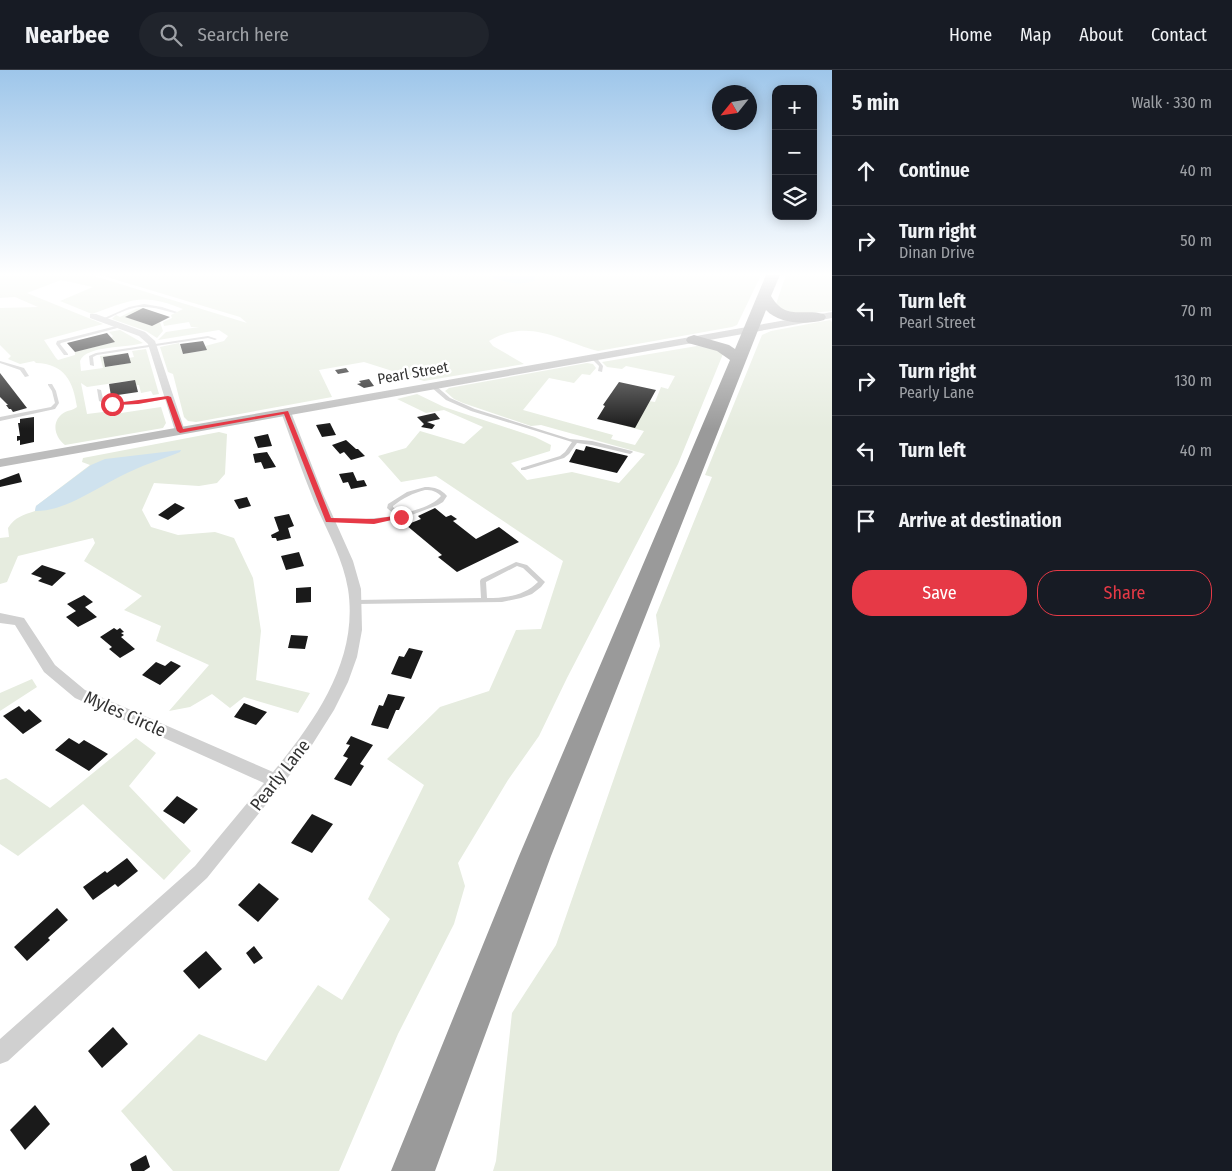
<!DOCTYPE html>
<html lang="en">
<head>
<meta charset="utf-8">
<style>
  body { margin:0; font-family:"Fira Sans Condensed",sans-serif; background:#20242c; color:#f1f3f6 }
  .controls { position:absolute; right:15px; top:15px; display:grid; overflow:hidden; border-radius:10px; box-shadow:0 2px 12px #0003 }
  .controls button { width:45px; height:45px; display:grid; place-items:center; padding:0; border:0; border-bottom:1px solid #363941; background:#171b24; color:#f1f3f6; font:25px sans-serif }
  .compass { position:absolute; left:712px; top:15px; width:45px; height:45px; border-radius:50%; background:#171b24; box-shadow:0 2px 12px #0003; rotate:240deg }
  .stop { position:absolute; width:15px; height:15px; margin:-11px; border:4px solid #e63946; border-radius:50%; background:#fff }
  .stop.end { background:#e63946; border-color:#fff; box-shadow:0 1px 5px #0008 }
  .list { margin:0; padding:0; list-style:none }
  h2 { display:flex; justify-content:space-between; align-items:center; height:65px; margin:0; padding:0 20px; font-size:21px }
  h2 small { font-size:16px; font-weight:400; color:#9ea1a6 }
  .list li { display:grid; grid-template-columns:32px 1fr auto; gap:15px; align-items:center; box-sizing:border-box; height:70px; padding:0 20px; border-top:1px solid #363941 }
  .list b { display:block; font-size:19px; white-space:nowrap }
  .list p { margin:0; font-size:16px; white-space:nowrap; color:#9ea1a6 }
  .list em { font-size:16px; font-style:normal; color:#9ea1a6 }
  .actions { display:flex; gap:10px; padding:15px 20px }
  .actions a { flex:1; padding:11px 0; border:1px solid #e63946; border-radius:20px; text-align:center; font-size:18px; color:#e63946 }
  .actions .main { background:#e63946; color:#fff }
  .icon { flex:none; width:28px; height:28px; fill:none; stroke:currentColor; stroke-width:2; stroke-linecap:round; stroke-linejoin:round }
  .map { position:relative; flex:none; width:832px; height:1101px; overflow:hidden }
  header { display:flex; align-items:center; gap:30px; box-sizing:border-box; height:70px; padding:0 25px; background:#171b24; border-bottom:1px solid #363941 }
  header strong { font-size:24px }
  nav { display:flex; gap:28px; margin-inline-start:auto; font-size:18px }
  .search { width:350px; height:45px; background:#20242c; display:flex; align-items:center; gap:12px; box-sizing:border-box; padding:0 18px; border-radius:28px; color:#9ea1a6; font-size:19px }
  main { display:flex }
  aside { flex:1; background:#171b24 }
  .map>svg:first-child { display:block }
  .green { fill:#e6ecdf }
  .water { fill:#cfe2ee }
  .building { fill:#1a1a1a }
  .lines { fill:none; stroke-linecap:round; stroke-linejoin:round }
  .lane { fill:#d0d0d0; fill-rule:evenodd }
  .street { fill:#d0d0d0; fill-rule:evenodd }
  .secondary { fill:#bdbdbd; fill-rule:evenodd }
  .highway { fill:#9a9a9a; fill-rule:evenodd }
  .route { fill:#e63946 }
  .labels { text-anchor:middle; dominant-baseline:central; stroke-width:5; stroke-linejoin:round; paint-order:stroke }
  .far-street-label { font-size:15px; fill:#333; stroke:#fff }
  .street-label { font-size:18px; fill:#333; stroke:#fff }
</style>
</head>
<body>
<header>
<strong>Nearbee</strong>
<div class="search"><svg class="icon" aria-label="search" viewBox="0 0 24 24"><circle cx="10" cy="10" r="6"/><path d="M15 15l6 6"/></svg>Search here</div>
<nav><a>Home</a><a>Map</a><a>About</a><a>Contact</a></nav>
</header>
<main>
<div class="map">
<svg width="832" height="1101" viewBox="0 0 832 1101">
  <rect width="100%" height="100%" fill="#fff"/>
  <path class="green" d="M0,205H91L247,253L240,247L100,205H488L494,208L535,209L536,205H761L737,255L732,257L598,281C560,271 529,247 489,271L493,276L524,294L424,311L364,292L319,300L332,327L196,352L188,351L184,347L173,304L168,302L160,277L179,273L183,284L206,280L205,276L224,271L228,266L219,260L158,270L166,262L199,257H191L189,252L164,256L163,252L172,248L171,245L183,239C142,222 131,230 92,244L60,231L93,217L61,210L27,223L103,254L44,270L56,288L58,290L75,285V282L114,272L111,268L113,266L109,262L120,260L143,273C128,278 86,275 80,291L81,301L103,298L100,286L128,283L103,287L106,297L130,293L129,288L134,287L132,281L146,279L159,324L153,325L151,321L141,323L139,315H136L134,310L87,317L81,313L87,344L119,340L121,343L161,337L166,353L163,358L65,375C55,367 51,353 62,344C67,340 72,341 77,337C73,311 65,294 36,293L34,291L20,294L8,289L11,286L0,275V238L38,237L15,227L0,228Z
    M786,205H832V241L790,245L776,234Z
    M144,238L126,247L152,256L160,252L163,261L157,268L146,261L112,249L116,245L120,247L136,239Z
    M830,250L832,252V1101H493L496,1091L512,943L556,875L660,576L656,545L712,407L705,405L762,265L771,261Z
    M697,276L711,277L723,284L678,394L567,608L539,666L508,710L458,793L465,816L454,854L398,964L339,1101H173L121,1041L199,964L266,991L318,915L342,930L390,849L368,829L424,715L387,689L440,637L489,621L516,560L541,559L563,491L436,406L401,412L378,386L406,378L420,361L464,374L483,357L444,340L426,343L397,329L417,324L444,337L535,367L551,375L550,381L511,393L527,410L572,402L619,413L645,384L541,355L531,356L463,333L454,329L445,321L449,318L587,293L593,294L596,298L590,305L582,304L574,313L549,308L523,340L613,365L611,369L635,375L644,361L618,354L649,331L655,332L661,317L668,319L675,306L626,296L622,299L607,297L602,292Z
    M219,362L227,364L225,404L217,413L199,416L154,413L142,440L151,457L178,465L215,462L234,468L253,508L261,561L256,610L310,623L298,643L244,627L230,638L212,624L190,637L169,641L209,595L156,571L161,556L124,540L142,526L84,491L95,473L93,468L18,486L7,512L0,514V468L9,467L8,458C15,447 23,445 35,441L36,436L90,395L82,392L83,388Z
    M32,609L37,617L0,641V623Z
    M136,668L156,683L129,716L191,781L164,810L83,734L18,786L0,774V710L6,708L50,738Z"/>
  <path class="water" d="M488,205H536L534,211C519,216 500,212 488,205Z
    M181,380L180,382C160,390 140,396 121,406C97,418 63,442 35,441L36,436L91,395L105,389Z"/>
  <path class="building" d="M143,238L170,247L152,256L125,247Z
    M107,263L115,272L75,282L67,273Z
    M203,271L207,280L183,284L180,274Z
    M128,283L131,293L105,297L103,287Z
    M346,298L349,302L338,304L335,300Z
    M0,303L27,338L13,342L11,339H9L6,335H8L0,327Z
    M369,309L374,316L364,318L357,314L361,313L359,311Z
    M135,310L138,322L111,326L109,314Z
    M619,312L656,320L635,358L597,349L605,336L603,335Z
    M435,343L440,349L427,352L435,355L432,359L421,357L424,354L417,347Z
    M34,347V372L20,375V370L17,371V366H20L18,353H20V349Z
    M330,353L336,365L322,367L316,355Z
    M268,364L272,376L258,378L254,367Z
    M346,370L356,379H358L365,386L351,390L344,382L340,384L332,375Z
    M586,376L628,386L617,403L569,392L576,379L584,381Z
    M267,382L276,397L264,399L261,392L255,393L253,384Z
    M353,402L357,411L364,410L367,416L351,419L348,412L343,413L339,404Z
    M19,403L22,412L0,417V410Z
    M247,427L251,436L239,439L234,430Z
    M175,433L185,438L168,450L158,445Z
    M435,438L446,447L451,445L457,449L453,451L476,469L499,457L519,472L457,502L438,487L442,485L406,455L421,449L418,446Z
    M289,444L294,456L288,458L291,468L277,471L276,468H272L271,465L279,461L274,447Z
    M299,482L304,496L286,500L281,486Z
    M42,495L66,503L52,516L38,511L42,508L31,504Z
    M311,517V532L296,533V518Z
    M84,525L93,532L85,537L97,547L78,557L66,547L76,541L67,534Z
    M114,558L117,560L120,558L124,562L121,563L124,565L121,567L135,579L120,588L109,579L112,577L100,567Z
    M291,565L308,566L305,579L288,578Z
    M409,578L423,581L411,609L391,604L399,586L404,587Z
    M171,591L181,596L160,615L142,605L156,592L165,596Z
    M388,624L405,627L399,640H396L388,659L371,655L379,635L383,636Z
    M244,633L267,642L256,655L234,647Z
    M19,636L25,642L29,639L42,651L23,664L3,646Z
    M351,666L373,675L360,694L364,696L351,716L334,709L348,688L343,686L350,675L346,674Z
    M69,668L79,674L84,670L108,684L89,701L55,680Z
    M177,726L198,739L184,754L163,741Z
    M312,744L333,754L312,783L291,773Z
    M127,788L138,801L118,817L115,814L93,830L83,817L105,801L107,803Z
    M259,813L279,829L258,852L238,835Z
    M57,838L68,850L48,868L50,870L27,891L14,877Z
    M254,876L263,888L254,894L246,883Z
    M206,881L222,899L199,919L183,901Z
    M113,957L128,974L102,998L88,981Z
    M35,1035L50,1054L25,1080L10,1060Z
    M146,1085L150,1097L144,1101H132L130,1094Z"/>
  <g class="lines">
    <path class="lane" d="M144,234L162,237L177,242L175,243C165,241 155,237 144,237C130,236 116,245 103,251L100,250L129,237Z
      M120,255H121V257L61,273L60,274L68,284V285H64L56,274L57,271Z
      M208,266L217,269L215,270L208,268L97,285L93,287L94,296L90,295L89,286L96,283Z
      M591,286H595L603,296L602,302L598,301L599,296L591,288Z
      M0,291L24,298L29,306L25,307L20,300L0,293Z
      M48,314H52L56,321L59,333L55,339L0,351V347L51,337L55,333L52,321L48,315Z
      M431,315H435L450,328L475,339L570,369L592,371L632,381L633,382L630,384L592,375L577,373L569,384L564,388L525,400H521V398L560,386L565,382L572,372L471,341L446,330L431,317Z
      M97,319L101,320L103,329C118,336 152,328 168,326L170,327L168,328C149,332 118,340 99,331Z
      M425,417C435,417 441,419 447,426L443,432L438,435L401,449L366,452H329L326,450L329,448L366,449L396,446L387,438L388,434L407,422ZM425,420C432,420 436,421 441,426C433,436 413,441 401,444L393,437V436C403,428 413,423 425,420Z
      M516,492L527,495L545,512L541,517L532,524L521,528L502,532L356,534L353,532L356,530L481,528L480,511L481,509ZM517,496L523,498L538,512C524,526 506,528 487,528L486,512Z"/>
    <path class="street" d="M90,244H96L145,262L155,271L185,361L184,363H176L175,361L148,274L139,266L90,248Z
      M286,339L291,342L323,424L353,491L361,519L362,560L357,587L348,612L334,640L305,686L207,808L8,991L0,994V969L195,796L264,713L75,628L44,602L15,555L0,553V543L24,548L55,595L85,620L273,702C315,651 359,590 348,519C343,488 326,459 314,431C302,402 292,372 281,342Z"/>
    <path class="secondary" d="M832,242V248L0,397V389Z"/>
    <path class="highway" d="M766,205H780L771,226C786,251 802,238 824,244L826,247L824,250C806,255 779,254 766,240L551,786L435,1101H391L519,786L730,290L717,281L688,273L686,270L688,267L694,265L729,275L735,279Z"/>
  </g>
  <linearGradient id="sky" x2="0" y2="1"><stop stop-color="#9ec6ea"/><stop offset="0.57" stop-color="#fff"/><stop offset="1" stop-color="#fff" stop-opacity="0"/></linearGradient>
  <rect width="832" height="359" fill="url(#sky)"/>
  <path class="route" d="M168,326L171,327L183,359L288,341L331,448L374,449L401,445L405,447L374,454L326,452L284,344L180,363L177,361L166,329L138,334L112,335L109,334Z"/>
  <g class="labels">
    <g class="far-street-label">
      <text transform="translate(413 303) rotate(-10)">Pearl Street</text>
    </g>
    <g class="street-label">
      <text transform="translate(125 644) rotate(24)">Myles Circle</text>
      <text transform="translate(280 705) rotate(-52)">Pearly Lane</text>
    </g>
  </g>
</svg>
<div class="controls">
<button>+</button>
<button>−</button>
<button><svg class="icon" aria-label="layers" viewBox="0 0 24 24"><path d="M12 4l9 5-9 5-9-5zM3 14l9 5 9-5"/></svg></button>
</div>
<svg class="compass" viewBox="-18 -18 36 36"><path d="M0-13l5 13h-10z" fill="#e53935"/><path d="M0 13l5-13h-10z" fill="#9ea1a6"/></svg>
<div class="stop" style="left:112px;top:334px"></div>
<div class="stop end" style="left:401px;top:447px"></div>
</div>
<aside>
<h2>5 min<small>Walk · 330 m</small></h2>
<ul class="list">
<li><svg class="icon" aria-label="ahead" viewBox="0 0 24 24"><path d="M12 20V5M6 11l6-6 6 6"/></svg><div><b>Continue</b></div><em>40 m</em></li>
<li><svg class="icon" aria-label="right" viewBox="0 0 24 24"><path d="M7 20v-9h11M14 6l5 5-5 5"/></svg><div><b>Turn right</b><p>Dinan Drive</p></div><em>50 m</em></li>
<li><svg class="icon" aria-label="left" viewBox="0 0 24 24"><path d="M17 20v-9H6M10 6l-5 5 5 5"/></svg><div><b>Turn left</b><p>Pearl Street</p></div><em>70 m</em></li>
<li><svg class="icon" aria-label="right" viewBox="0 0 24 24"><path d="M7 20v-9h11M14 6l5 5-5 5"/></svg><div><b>Turn right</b><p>Pearly Lane</p></div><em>130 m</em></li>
<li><svg class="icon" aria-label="left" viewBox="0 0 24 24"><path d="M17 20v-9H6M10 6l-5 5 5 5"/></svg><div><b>Turn left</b></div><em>40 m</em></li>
<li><svg class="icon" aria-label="arrive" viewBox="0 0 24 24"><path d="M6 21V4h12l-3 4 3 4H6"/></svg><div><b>Arrive at destination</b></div></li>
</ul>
<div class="actions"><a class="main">Save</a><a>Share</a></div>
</aside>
</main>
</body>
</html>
